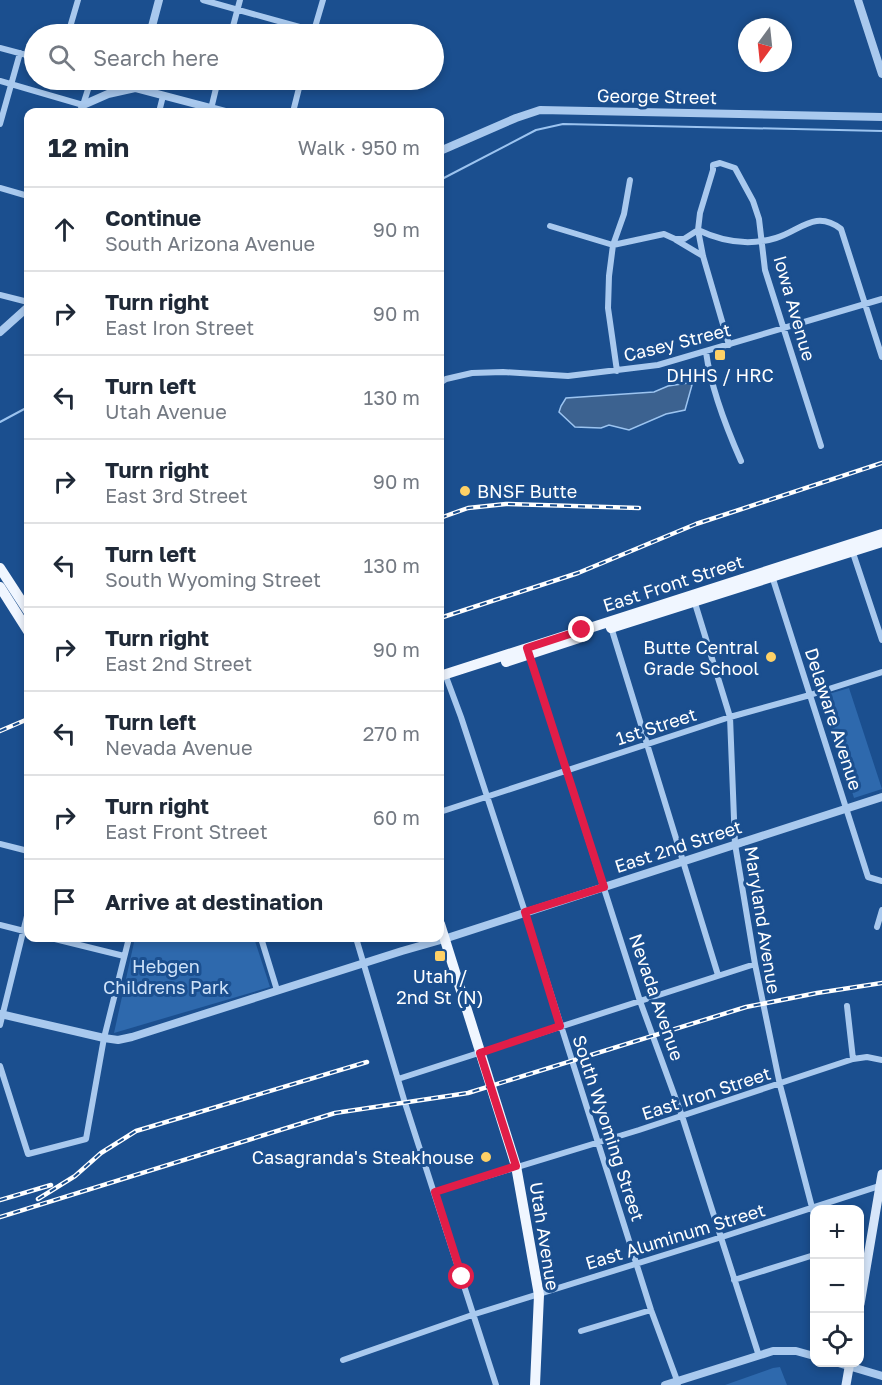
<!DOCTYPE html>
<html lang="en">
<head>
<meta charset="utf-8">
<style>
  body { margin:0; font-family:"Golos Text",sans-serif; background:#f2f2f3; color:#1f2937 }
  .controls { position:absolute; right:18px; bottom:18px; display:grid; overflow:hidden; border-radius:12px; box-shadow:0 3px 9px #0003 }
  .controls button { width:54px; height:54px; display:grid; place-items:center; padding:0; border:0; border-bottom:2px solid #e0e1e3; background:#fff; color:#1f2937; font:30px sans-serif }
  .compass { position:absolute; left:738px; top:18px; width:54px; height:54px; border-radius:50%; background:#fff; box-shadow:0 3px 9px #0003; rotate:195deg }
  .stop { position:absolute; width:18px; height:18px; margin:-14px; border:4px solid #e11d48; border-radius:50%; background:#fff }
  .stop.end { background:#e11d48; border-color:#fff; box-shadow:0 2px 6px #0008 }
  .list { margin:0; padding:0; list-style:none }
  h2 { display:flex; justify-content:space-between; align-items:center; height:78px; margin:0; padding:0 24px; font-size:26px }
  h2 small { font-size:20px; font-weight:400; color:#747a83 }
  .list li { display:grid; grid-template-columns:39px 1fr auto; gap:18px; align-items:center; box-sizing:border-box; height:84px; padding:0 24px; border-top:2px solid #e0e1e3 }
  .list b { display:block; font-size:22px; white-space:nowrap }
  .list p { margin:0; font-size:20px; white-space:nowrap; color:#747a83 }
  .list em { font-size:20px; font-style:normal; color:#747a83 }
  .icon { flex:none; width:33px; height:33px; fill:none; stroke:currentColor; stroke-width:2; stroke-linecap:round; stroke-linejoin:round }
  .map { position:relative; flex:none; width:882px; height:1385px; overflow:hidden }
  .search { position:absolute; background:#fff; box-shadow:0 3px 9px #0003; left:24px; top:24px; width:420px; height:66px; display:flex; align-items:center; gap:15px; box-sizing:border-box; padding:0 21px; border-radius:33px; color:#747a83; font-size:22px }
  .panel { position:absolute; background:#fff; box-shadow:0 3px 9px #0003; left:24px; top:108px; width:420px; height:834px; border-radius:12px }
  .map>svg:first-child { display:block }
  .green { fill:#2e69ad }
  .water { fill:#3c6290; stroke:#9cc4f0; stroke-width:1.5 }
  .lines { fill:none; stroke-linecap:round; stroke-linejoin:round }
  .stream { stroke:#9cc4f0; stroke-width:2 }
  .minor { stroke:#a9c9ee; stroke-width:6 }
  .tertiary { stroke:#a9c9ee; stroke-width:8 }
  .secondary { stroke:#d6e6fa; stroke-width:9 }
  .primary { stroke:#f0f6ff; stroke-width:10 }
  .rail-casing { stroke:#fff; stroke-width:4.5 }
  .rail { stroke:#1b4f8f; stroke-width:2; stroke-dasharray:7; stroke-linecap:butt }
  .route { stroke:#e11d48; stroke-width:8 }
  .poi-dot { fill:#ffd166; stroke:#1b4f8f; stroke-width:2 }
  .labels { text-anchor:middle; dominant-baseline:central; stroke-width:6; stroke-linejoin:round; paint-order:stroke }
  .street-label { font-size:18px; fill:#fff; stroke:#1b4f8f }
  .poi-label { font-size:18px; fill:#fff; stroke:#1b4f8f }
  .park-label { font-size:18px; fill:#cfe3fa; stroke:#1b4f8f }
</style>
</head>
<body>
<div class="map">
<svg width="882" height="1385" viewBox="0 0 882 1385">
  <rect width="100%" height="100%" fill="#1b4f8f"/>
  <path class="green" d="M849,688L882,789L854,798L822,696Z
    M135,938H254L270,987L114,1033Z
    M780,1367L787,1385H725L773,1368Z"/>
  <path class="water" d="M688,383L692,385L685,410L666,414L629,430L609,425L601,428L575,427L559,412L561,406L566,398L654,392L668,386Z"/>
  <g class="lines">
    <path class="stream" d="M440,180L536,130L563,124L882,131
      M0,422L28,407"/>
    <path class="minor" d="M203,0L314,31
      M68,34L78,0
      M231,34L240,0
      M313,34L323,0
      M0,48L34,57
      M120,80L135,88
      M0,81L83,105L91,80
      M211,109L218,80
      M159,112L163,96
      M293,112L301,80
      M0,124L20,53
      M0,188L28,196
      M550,226L613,245L664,234L675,239H684L698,230C723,242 749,246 776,238C800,231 815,209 841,229L882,357
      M676,240L703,256
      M0,295L28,302
      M729,345L703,256L698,230L700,213L713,170V165L720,163L735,168L753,201L759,219L765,270L821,446
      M706,352C711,389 726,427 741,461
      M617,371L608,308L609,276L613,245L624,214L630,180
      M440,383L446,379L472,373L503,372L568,376L658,365L882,299
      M852,550L882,640
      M772,576L868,877L882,881
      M694,600L730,717L735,844L755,964L780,1085L814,1215
      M611,627L718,975
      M529,654L640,1001L682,1116L759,1356
      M445,674L461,717L525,912L651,1310L678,1383
      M440,812L730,717L810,695L882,672
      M0,844L28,851
      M0,925L28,932
      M877,927L882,910
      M51,938L124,956
      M261,938L277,990
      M356,938L405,1103L496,1385
      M847,1006L853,1059
      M0,1025L28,912
      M0,1066L28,1154L86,1139L104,1038L129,938
      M398,1079L755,964
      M435,1192L639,1130L853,1059L867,1057L882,1060
      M734,1280L814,1255
      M581,1331L651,1310
      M343,1360L475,1314L722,1237L882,1185"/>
    <path class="tertiary" d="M858,0L882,74
      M150,34L159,0
      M135,88L137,80
      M81,112L83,105L108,94L135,88L226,112
      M440,151L516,118L540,110L882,117
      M0,332L28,307
      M0,1014L104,1038L118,1040L132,1037L402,951L444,939L882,797
      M835,1362L882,1376
      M665,1385L773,1351H796L814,1356"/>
    <path class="secondary" d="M860,1304L882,1174
      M846,1385L850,1362"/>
    <path class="primary" d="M0,568L28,611
      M0,587L28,631
      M611,628L882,542
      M506,662L585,636
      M440,676L882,534
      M440,924L516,1166L539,1295L535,1385"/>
    <g class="rail-casing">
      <path id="rail" d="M440,518L468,508L506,504L639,508
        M440,618L578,573L696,524L882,463
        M0,731L28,719
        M38,1199L75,1176L101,1153L136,1131L367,1062
        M0,1200L51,1185
        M0,1217L335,1113L468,1093L746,1007L817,993L882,983"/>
    </g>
    <use href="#rail" class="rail"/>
  </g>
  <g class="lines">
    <path class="route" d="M462,1277L435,1192L516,1166L480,1053L560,1026L525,912L604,887L527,648L582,630"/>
  </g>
  <g class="poi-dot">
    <rect x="714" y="349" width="12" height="12" rx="3"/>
    <circle cx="465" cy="491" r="6"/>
    <circle cx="771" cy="657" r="6"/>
    <rect x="434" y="950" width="12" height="12" rx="3"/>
    <circle cx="486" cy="1157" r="6"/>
  </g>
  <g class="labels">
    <g class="street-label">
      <text transform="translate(657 96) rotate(1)">George Street</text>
      <text transform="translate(795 308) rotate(74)">Iowa Avenue</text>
      <text transform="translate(677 342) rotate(-14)">Casey Street</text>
      <text transform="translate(673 583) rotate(-18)">East Front Street</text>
      <text transform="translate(834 719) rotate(72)">Delaware Avenue</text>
      <text transform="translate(656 726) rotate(-18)">1st Street</text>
      <text transform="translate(678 846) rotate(-18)">East 2nd Street</text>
      <text transform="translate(763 920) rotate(81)">Maryland Avenue</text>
      <text transform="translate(657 997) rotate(71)">Nevada Avenue</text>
      <text transform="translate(706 1093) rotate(-18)">East Iron Street</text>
      <text transform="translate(609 1128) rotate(72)">South Wyoming Street</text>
      <text transform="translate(545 1236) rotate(81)">Utah Avenue</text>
      <text transform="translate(675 1236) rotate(-17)">East Aluminum Street</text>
    </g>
    <g class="poi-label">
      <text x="720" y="375">DHHS / HRC</text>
      <text x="477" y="491" text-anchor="start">BNSF Butte</text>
      <text x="759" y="647" text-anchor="end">Butte Central<tspan x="759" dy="21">Grade School</tspan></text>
      <text x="440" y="976">Utah /<tspan x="440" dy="21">2nd St (N)</tspan></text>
      <text x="474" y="1157" text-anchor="end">Casagranda's Steakhouse</text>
    </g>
    <g class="park-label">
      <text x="166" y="966">Hebgen<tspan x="166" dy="21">Childrens Park</tspan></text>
    </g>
  </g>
</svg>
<div class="controls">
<button>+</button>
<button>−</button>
<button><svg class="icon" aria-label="locate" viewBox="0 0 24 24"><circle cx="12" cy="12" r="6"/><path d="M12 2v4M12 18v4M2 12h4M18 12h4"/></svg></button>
</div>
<svg class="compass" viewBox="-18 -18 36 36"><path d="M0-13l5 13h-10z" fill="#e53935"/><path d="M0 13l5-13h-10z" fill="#747a83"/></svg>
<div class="stop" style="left:462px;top:1277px"></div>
<div class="stop end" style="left:582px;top:630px"></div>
<div class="search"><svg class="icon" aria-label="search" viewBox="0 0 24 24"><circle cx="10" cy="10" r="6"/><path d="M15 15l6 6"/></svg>Search here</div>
<section class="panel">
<h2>12 min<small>Walk · 950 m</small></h2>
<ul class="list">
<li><svg class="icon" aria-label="ahead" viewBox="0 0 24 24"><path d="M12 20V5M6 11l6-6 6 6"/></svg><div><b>Continue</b><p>South Arizona Avenue</p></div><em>90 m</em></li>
<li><svg class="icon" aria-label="right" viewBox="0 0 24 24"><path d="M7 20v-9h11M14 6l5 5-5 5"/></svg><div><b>Turn right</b><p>East Iron Street</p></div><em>90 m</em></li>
<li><svg class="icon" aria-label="left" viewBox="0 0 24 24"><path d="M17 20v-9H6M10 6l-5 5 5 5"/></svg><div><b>Turn left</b><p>Utah Avenue</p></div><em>130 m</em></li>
<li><svg class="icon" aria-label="right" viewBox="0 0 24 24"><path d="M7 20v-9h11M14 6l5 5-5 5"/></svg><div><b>Turn right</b><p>East 3rd Street</p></div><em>90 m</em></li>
<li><svg class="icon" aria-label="left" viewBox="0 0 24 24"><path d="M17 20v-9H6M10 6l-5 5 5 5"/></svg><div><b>Turn left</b><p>South Wyoming Street</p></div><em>130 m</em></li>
<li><svg class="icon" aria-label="right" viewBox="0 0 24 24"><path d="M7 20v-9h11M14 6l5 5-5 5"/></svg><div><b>Turn right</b><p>East 2nd Street</p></div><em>90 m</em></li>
<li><svg class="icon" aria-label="left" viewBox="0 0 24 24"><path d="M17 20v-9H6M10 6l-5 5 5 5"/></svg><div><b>Turn left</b><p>Nevada Avenue</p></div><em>270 m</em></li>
<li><svg class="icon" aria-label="right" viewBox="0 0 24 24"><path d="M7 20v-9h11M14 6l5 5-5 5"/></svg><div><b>Turn right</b><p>East Front Street</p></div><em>60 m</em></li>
<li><svg class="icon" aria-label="arrive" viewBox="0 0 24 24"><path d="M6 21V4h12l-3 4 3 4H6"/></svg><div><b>Arrive at destination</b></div></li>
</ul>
</section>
</div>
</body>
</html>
